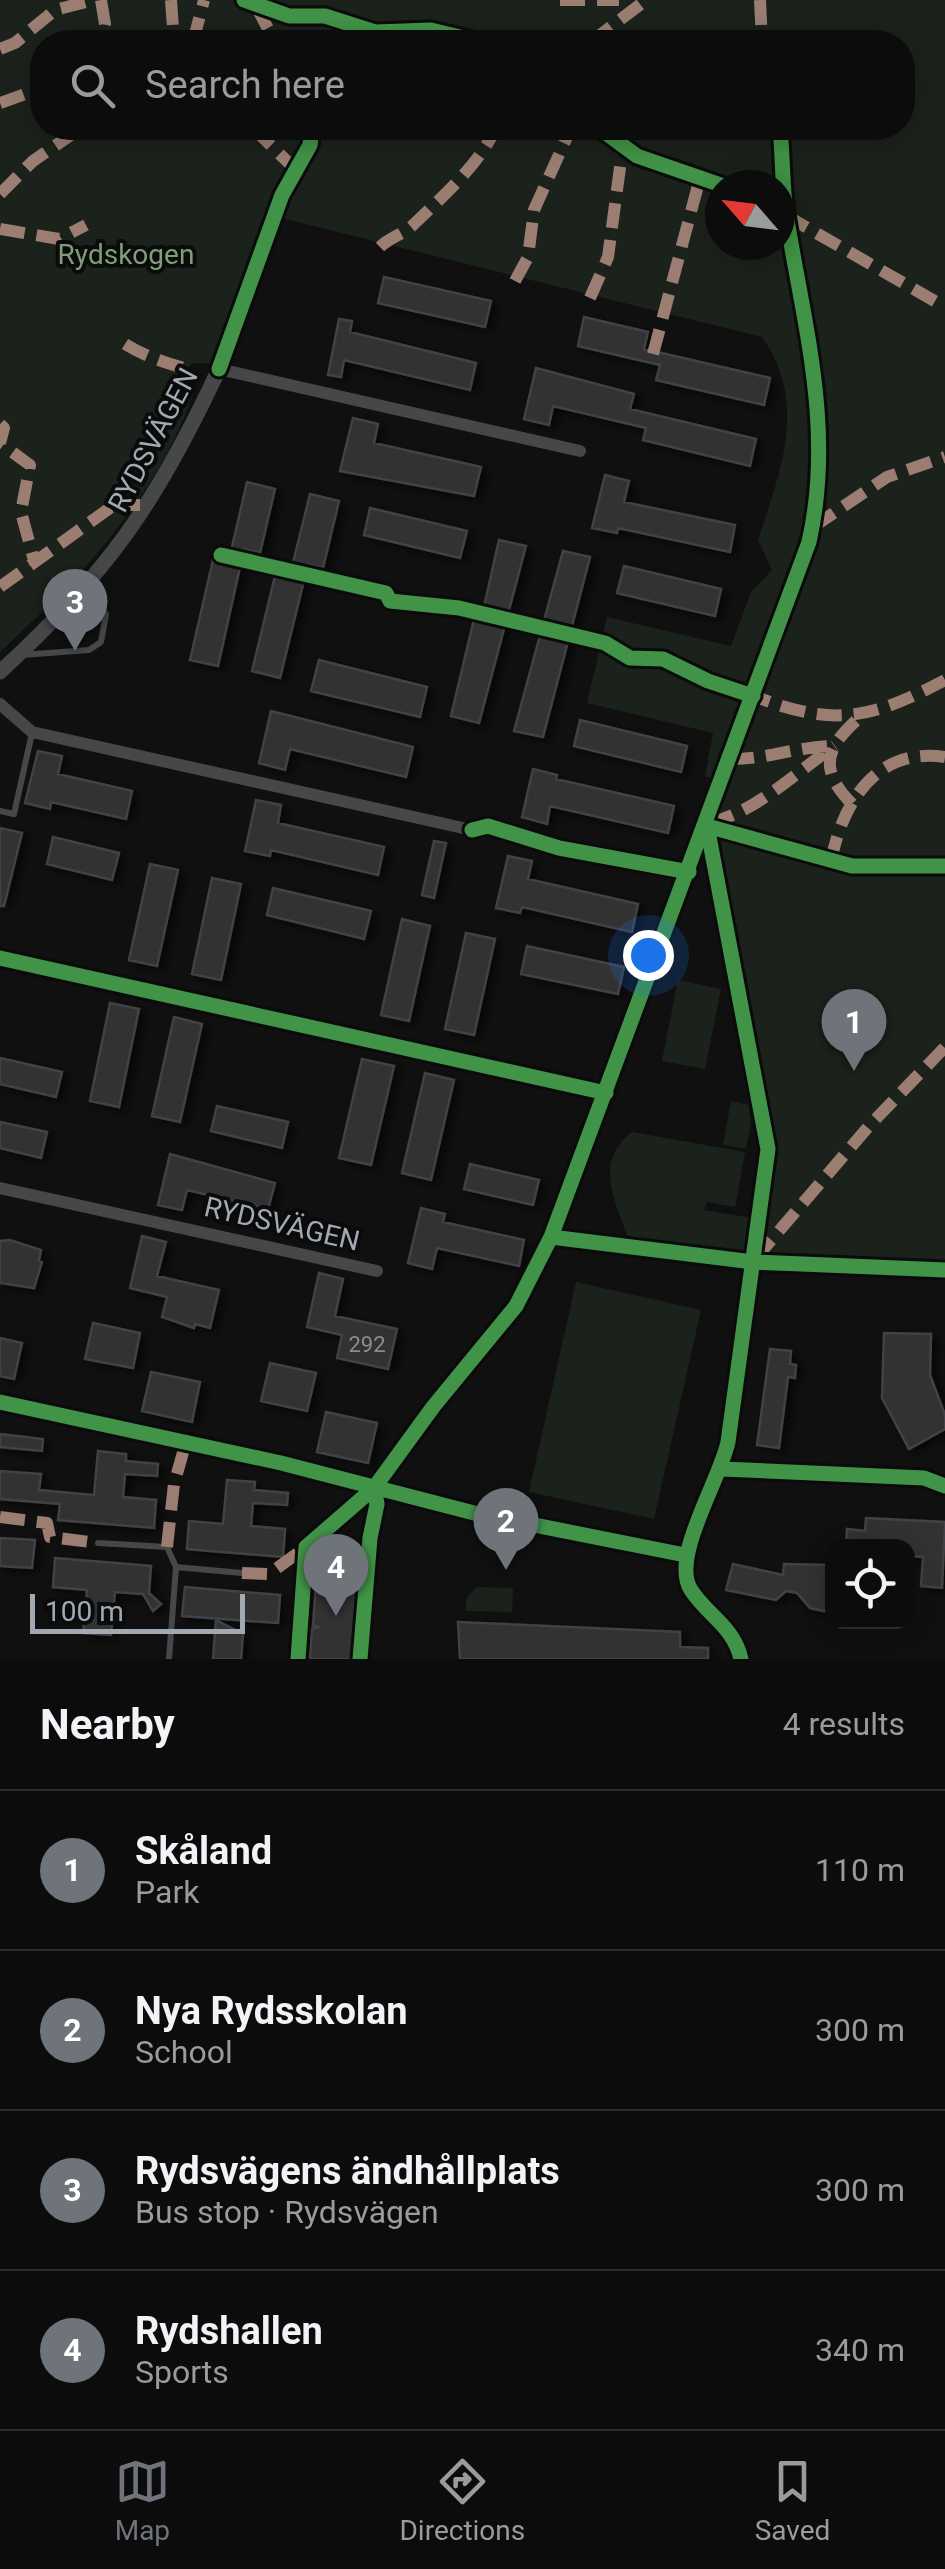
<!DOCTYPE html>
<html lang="en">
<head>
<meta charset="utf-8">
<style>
  body { margin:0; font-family:Roboto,sans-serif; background:#1a1a1b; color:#f1f3f6 }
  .controls { position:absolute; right:30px; bottom:30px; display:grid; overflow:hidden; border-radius:20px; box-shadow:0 5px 25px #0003 }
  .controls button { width:90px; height:90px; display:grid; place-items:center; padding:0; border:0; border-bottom:2px solid #2c2c2e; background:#0c0c0d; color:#f1f3f6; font:50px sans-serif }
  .compass { position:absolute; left:705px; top:170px; width:90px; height:90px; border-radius:50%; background:#0c0c0d; box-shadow:0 5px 25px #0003; rotate:298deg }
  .scale { position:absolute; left:30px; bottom:25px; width:215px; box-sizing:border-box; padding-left:10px; border:5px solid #a1aab2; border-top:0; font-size:28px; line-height:35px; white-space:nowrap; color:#a1aab2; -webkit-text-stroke:8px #0b0b0c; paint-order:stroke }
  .you { position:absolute; left:648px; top:955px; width:35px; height:35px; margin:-25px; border:8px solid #fff; border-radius:50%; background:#1a73e8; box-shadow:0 0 0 15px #1a73e833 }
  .badge { display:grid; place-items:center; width:65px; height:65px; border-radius:50%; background:#6e747a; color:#fff; font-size:32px; font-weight:700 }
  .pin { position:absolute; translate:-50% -82px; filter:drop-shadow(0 2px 5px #0008) }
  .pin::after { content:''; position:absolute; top:52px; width:35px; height:30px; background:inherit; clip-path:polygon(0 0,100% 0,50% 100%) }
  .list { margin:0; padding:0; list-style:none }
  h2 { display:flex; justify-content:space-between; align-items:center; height:130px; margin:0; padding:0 40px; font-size:42px }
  h2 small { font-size:32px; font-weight:400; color:#9a9b9d }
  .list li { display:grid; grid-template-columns:65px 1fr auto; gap:30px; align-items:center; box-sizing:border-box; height:160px; padding:0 40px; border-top:2px solid #2c2c2e }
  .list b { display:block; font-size:38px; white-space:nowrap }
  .list p { margin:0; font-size:32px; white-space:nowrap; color:#9a9b9d }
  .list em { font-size:32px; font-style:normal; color:#9a9b9d }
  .icon { flex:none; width:55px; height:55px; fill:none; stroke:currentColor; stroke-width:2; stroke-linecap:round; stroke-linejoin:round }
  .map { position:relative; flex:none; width:945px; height:1659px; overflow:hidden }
  .search { position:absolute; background:#0c0c0d; box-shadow:0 5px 25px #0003; left:30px; right:30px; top:30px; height:110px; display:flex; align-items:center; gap:25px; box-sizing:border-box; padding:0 35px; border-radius:40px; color:#9a9b9d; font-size:38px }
  .sheet { height:770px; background:#0c0c0d }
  nav { display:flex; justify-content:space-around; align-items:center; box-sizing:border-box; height:140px; border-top:2px solid #2c2c2e; background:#0c0c0d; font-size:28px; color:#9a9b9d }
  nav a { display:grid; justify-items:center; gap:5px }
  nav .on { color:#6e747a }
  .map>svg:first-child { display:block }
  .green { fill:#1b211b; fill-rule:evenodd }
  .building { fill:#313133; stroke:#404244; stroke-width:2.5; filter:url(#shadow) }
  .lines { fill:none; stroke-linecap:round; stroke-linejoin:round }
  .service { stroke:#454749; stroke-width:6 }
  .minor { stroke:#454749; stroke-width:12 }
  .tertiary { stroke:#454749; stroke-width:15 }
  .quiet { stroke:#9b7d72; stroke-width:12; stroke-dasharray:25 12; stroke-linecap:butt }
  .cycleway-casing { stroke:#0b0b0c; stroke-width:21 }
  .cycleway { stroke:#419447; stroke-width:15 }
  .labels { text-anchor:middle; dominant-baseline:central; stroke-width:8; stroke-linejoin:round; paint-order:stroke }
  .number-label { font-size:22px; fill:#858c92 }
  .park-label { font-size:28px; fill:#7e9e78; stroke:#0b0b0c }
  .street-label { font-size:28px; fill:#a1aab2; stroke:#0b0b0c }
</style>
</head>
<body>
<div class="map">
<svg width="945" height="1659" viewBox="0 0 945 1659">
  <defs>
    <filter id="shadow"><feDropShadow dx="5.5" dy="3.5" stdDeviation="5" flood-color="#0009"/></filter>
  </defs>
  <rect width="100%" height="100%" fill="#101011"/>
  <path class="green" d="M0,0H945V860L847,861L727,825L717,811L724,784L705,776L713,733L587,703L607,617L731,646L751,592L772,570L758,540C780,472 809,403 762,337L273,216L218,363H192L185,373L193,395C155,500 80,578 0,652ZM42,42H902V128H42ZM720,185H780V245H720Z
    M719,835L855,870H945V1266L761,1258L771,1186L773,1128L718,848Z
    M678,980L721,989L705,1069L662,1061Z
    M731,1101L749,1105L751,1123L746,1149L723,1145Z
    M632,1132L745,1152L735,1207L707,1202L704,1210L753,1218L749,1257L630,1243C616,1203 592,1163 632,1132Z
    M576,1282L701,1310L654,1519L529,1492Z
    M476,1587L513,1588L512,1612L466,1611V1599Z"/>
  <path class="building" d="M384,277L491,301L485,327L378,303Z
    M584,317L648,332L644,349L770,378L764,405L656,380L660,365L578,346Z
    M339,319L352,321L350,332L476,363L470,390L344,360L341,377L328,375Z
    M536,368L634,394L630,409L756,439L750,466L643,440L646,428L553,406L549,425L524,419Z
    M353,418L378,424L374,443L481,467L474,496L340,471Z
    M605,475L629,481L624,502L735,525L730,552L618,528L617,533L592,528Z
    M247,482L275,489L260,553L244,549L218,666L190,660L213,560L228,564Z
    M310,494L339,501L323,568L308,564L280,678L252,671L275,576L289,579Z
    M370,508L467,531L460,558L364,535Z
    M499,540L526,546L479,723L451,716L474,619L481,620Z
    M563,551L590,557L543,737L514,731Z
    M624,566L721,589L715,616L617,593Z
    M319,660L427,687L420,717L311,691Z
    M271,711L413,747L406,777L290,749L285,770L259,763Z
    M580,720L687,746L681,772L574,746Z
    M38,751L62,756L58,774L132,791L126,819L51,802L50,809L25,803Z
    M533,769L557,775L556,779L674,806L668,833L550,806L547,824L522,817Z
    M256,800L281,805L278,823L384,847L378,875L271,850L270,856L245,851Z
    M0,828L22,833L4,906H0Z
    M53,837L119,853L112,880L47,864Z
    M434,841L446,843L434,898L422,895Z
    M508,856L532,861L528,879L638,904L632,932L522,907L520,913L496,908Z
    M150,864L178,870L157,966L129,960Z
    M212,878L241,884L221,980L192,974Z
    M273,888L371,911L364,939L267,915Z
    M402,919L430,926L409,1021L381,1015Z
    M466,933L495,939L474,1035L445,1029Z
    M527,946L624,967L618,994L521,974Z
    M110,1003L139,1009L119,1107L90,1101Z
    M174,1017L202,1024L180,1122L152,1116Z
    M0,1058L62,1072L56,1097L0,1084Z
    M362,1059L394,1066L371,1165L339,1158Z
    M425,1073L454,1080L431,1180L402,1173Z
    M217,1106L288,1122L282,1148L211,1131Z
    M0,1122L47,1132L41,1158L0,1148Z
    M170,1154L275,1183L268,1209L187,1190L182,1210L158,1205Z
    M470,1164L539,1180L533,1205L464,1189Z
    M421,1208L445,1214L443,1222L524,1240L519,1266L437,1248L432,1269L408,1263Z
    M142,1236L166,1242L157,1276L219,1290L210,1328L195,1324L194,1328L162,1317L167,1297L130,1288Z
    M10,1240L41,1250L39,1261L42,1262L34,1288L0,1283V1241Z
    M319,1273L343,1279L335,1316L397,1329L388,1369L337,1358L342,1335L307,1327Z
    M93,1323L140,1333L133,1368L85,1359Z
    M884,1333L931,1334L930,1375L945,1415V1429L909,1449L882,1398Z
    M0,1338L22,1343L14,1379L0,1376Z
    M770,1349L791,1351L790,1364L796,1365L795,1378L788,1377L779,1448L757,1445Z
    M270,1363L316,1373L307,1411L261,1401Z
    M151,1372L200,1382L192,1422L142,1411Z
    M326,1412L377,1423L368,1463L317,1452Z
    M0,1434L43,1439L42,1451L0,1447Z
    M98,1451L126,1454V1461L158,1464L157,1476L125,1474L123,1497L156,1500L154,1528L58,1520L60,1504L0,1499V1471L41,1474L39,1490L94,1495Z
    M227,1480L255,1482L254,1490L288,1493L287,1505L253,1503L251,1526L285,1529L283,1557L187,1549L189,1521L223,1524Z
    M866,1518L945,1522L942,1588L921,1586L923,1557L908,1556V1546H846L847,1529L865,1531Z
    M0,1538L35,1540L32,1568L0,1566Z
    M55,1558L151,1566L149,1593L161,1604L153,1611L143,1594L115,1592L111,1635L83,1633L87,1590L53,1587Z
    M733,1564L783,1575L784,1564L832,1565V1613L810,1608L797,1593L786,1591L776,1600L726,1590Z
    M317,1569L362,1573L355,1659H310L312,1629L319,1627L313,1626Z
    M185,1587L280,1595L278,1623L182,1616Z
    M216,1620L243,1634L241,1659H213Z
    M458,1622L680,1632V1647L708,1648V1659H460Z"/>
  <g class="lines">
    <path class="service" d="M22,655L89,650L101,642L106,614L84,591
      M0,811L14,814L32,733
      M98,1543L167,1547L176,1567L242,1573
      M169,1659L176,1567"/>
    <path class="minor" d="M219,369L580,451
      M0,704L32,732L472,830
      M0,1188L377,1271"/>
    <path class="tertiary" d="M0,672C108,573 157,502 219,369"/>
    <path class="quiet" d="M101,0L105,24L101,42
      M171,0L174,42
      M560,0H619
      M760,0L762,42
      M256,6L275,42
      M193,42L204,0
      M591,42L646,0
      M0,49L15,43L55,10L94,0
      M0,103L42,88
      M253,128L295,169
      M0,194L33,161L81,128
      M785,215L945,307
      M0,229L59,239L86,225
      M380,247C390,237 404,234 413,225C443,196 478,166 496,128
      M515,281L528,257L534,210L571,128
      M590,298L608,257L623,145
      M125,344C144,356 166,363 187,369
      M653,354L700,178
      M0,424L4,428L0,443L30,465L21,512L35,564
      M813,527L887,477L945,457
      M0,587L114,505H140
      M746,693C830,727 866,722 945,680
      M729,759C765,760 798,746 835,746
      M852,804C818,769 825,748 860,717
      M709,823C758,811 793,774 835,746
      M831,861C843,801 877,747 945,757
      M755,1259L869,1126L945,1047
      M0,1517L47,1523L50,1537L98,1543
      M167,1547L174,1484L186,1442
      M242,1573L269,1574L306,1547"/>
    <g class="cycleway-casing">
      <path id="cycleway" d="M244,0L289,16H325L375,32L431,30L481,42
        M599,128L637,156L721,185
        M219,369L282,195L310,145L312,128
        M221,555L386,593L390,601L459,608L605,643L630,658L663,659L708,681L753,696
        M707,826L768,1149L728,1442C720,1480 670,1558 691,1590C708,1616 734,1627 741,1659
        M707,826L852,866H945
        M472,830L488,826L559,848L689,872
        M0,958L606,1093
        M551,1237L753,1262L945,1270
        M0,1402L281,1463L474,1513L685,1555
        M723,1469L924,1478L945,1486
        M298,1659L306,1547L374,1488L433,1407L516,1306L551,1237L809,542C834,431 805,329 787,220C782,190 783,158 780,128
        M360,1659L370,1538L377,1504L374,1488"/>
    </g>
    <use href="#cycleway" class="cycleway"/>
  </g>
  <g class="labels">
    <g class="number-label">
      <text x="367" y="1344">292</text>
    </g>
    <g class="park-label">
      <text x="126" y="254">Rydskogen</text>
    </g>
    <g class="street-label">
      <text transform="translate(153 440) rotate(-62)">RYDSVÄGEN</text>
      <text transform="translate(282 1224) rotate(13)">RYDSVÄGEN</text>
    </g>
  </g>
</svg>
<div class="controls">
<button><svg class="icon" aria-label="locate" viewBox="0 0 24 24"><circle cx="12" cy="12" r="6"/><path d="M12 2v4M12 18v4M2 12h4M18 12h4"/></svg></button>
</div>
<svg class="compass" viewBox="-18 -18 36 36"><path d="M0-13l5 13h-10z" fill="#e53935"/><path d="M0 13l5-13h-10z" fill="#9a9b9d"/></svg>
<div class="scale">100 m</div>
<div class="you"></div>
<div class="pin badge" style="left:854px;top:1071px">1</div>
<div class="pin badge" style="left:506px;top:1570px">2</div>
<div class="pin badge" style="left:75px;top:651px">3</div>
<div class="pin badge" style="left:336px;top:1616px">4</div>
<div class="search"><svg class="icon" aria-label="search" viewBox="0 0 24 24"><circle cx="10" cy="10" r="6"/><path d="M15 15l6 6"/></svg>Search here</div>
</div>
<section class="sheet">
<h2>Nearby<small>4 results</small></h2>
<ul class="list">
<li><span class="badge">1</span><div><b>Skåland</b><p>Park</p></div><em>110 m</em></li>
<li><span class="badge">2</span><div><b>Nya Rydsskolan</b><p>School</p></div><em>300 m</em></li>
<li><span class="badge">3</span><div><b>Rydsvägens ändhållplats</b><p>Bus stop · Rydsvägen</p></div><em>300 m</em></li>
<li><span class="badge">4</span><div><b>Rydshallen</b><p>Sports</p></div><em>340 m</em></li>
</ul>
</section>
<nav>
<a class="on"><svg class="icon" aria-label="map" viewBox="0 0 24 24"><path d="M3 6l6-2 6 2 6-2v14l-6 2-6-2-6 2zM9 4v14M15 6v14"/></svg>Map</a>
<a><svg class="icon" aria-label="directions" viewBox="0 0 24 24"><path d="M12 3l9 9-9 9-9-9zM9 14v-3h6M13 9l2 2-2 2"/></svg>Directions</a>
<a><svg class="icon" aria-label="saved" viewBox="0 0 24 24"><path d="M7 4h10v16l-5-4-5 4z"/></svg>Saved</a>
</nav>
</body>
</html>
